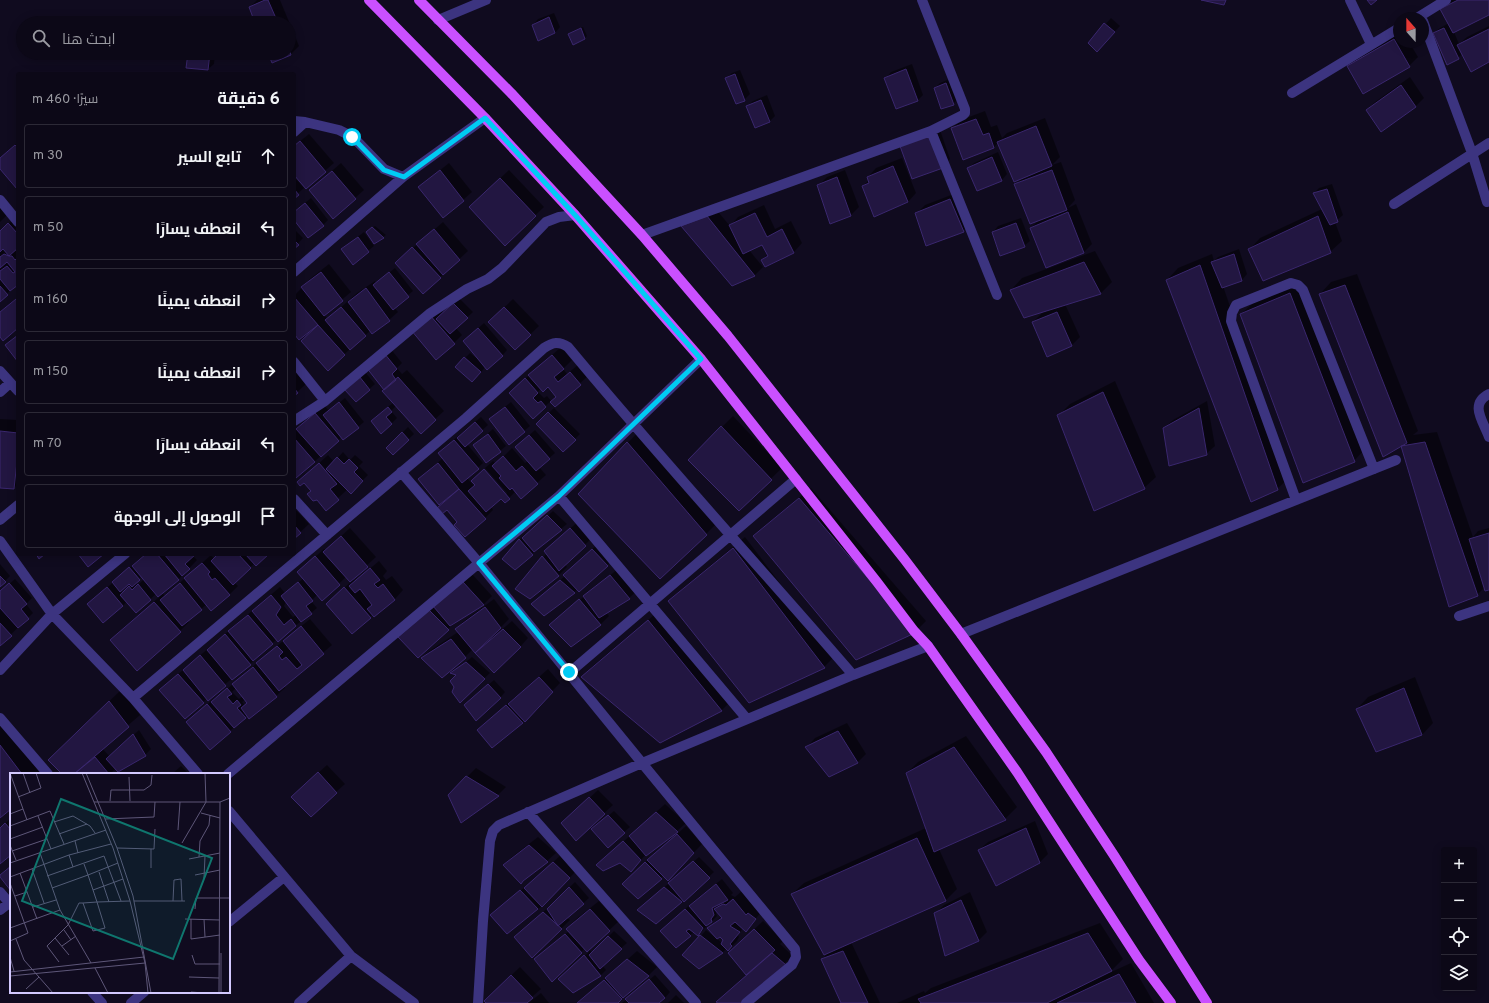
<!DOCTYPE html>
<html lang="ar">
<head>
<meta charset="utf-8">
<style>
  body { margin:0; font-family:Overpass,Cairo,sans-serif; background:#151120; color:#f1f3f6; direction:rtl }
  .controls { position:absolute; right:12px; bottom:12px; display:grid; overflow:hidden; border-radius:4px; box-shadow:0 2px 10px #0003 }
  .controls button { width:36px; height:36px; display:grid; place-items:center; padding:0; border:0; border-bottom:1px solid #2c2936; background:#0c0817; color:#f1f3f6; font:20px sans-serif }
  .compass { position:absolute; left:1393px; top:12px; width:36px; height:36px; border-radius:50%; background:#0c0817; box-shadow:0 2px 10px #0003; rotate:339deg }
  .stop { position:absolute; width:12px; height:12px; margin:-9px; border:3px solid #00cbf4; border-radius:50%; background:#fff }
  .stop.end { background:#00cbf4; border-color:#fff; box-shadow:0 1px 4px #0008 }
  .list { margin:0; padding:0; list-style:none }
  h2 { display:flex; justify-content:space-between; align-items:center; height:52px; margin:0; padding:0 16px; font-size:17px }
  h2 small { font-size:13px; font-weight:400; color:#9a9aa1 }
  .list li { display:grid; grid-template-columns:26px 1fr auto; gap:12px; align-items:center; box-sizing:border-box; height:64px; margin:0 8px 8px; padding:0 8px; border:1px solid #2c2936; border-radius:4px }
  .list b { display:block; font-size:15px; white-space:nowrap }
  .list em { font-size:13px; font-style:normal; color:#9a9aa1 }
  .icon { flex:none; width:22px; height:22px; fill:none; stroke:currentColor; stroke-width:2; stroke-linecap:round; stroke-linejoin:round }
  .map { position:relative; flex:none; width:1489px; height:1003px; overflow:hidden; direction:ltr }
  .search { position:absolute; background:#0c0817; box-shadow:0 2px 10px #0003; left:16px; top:16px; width:280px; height:44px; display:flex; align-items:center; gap:10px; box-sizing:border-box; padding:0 14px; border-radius:22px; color:#9a9aa1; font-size:15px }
  .panel { position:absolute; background:#0c0817; box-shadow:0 2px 10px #0003; left:16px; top:72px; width:280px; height:484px; border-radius:4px; direction:rtl }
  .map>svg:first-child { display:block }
  .shadow { fill:#0007; fill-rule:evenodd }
  .building { fill:#221641; stroke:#3a276e }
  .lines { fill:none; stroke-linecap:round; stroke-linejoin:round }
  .minor { stroke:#3c3480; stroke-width:10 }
  .primary { stroke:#ca50ff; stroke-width:10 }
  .route { stroke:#00cbf4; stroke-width:5 }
  .inset-road { fill:none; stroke:#5e5779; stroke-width:1 }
  .view { fill:#0f766e; fill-opacity:0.15; stroke:#0f766e; stroke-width:2 }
  .inset-edge { fill:none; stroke:#d3c9ff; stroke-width:2 }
</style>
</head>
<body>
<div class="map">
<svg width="1489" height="1003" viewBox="0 0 1489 1003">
  <rect width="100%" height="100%" fill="#100b1f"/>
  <path class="shadow" d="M257,0H280L299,46L291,54L272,62L269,53H289V23H256L250,7Z
    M1452,0H1489V13L1454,32L1459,44L1467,37L1489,26V61L1462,54L1458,58L1434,33L1440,28L1449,23L1441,10Z
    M554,13L560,27L555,33L533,25L538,19Z
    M1111,18L1120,26L1097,50L1089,43Z
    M583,27L587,36L585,38L569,34Z
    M1399,33V42H1409L1418,57L1409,66H1348L1356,58Z
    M189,53H215L214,64L208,69Z
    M912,64L923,95L918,100L897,108L886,78L891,72Z
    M740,70L750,94L744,100L726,78L732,73Z
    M1410,77L1424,98L1416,106L1381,130L1367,110L1375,102Z
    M952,78L959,98L953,104L935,88L940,83Z
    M767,95L775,116L770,121L747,106L753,101Z
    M985,111L991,127L997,125L1002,138L1007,133L1045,118L1060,157L1052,165L1061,162L1075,200L1068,208L1076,204L1092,244L1084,252L1046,267L1031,228L1039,220L1015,185L1023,177L999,142L994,147L952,129L961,120Z
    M939,127L950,159L942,168L913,178Z
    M309,134L334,163L306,187L294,173V146Z
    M18,142V187H17L0,168V159Z
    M998,152L1007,174L1002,180L978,190L969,168L974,163Z
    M902,158L916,193L908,202L875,215L863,186L869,180L868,177L876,168Z
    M341,163L364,190L355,198L310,190Z
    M449,163L472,192L463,200L419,187Z
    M509,170L544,207L505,244L478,199Z
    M845,170L859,207L851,215L831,222L818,186L827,177Z
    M294,177L304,188L294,197Z
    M1332,184L1343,215L1335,222L1342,241L1330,252L1249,250L1260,238L1322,209L1314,193L1319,188Z
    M959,192L972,223L963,231L916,214L925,205Z
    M311,198L328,220L323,225L294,219V212Z
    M0,202L9,213L0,222Z
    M764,205L775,229L791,221L802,243L794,252L765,266L762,260L768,254L763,243L749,250L763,267L754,276L683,226L715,208L730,226L738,217Z
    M1021,218L1030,241L1024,246L993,232L998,226Z
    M14,219L18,223V247L16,249L18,248V283L0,300V269L5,264L4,263L0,267V232Z
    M443,222L468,251L440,277L405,255Z
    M375,226L386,235L374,243L369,230Z
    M294,229L303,238L294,248Z
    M364,232L374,246L353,263L342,249Z
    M1239,249L1247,274L1242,280L1223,286L1289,478L1277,489L1167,280L1178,268L1212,254L1214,261L1218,257Z
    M1095,251L1112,282L1101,293L1065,304L1080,337L1071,346L1033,322L1044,311L1011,290L1022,278Z
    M329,264L351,292L324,315L328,319L357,293L375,281L376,283L395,268L413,291L394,307L398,312L389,320L370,331L328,369L313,328L294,333V296L311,278Z
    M1357,274L1418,431L1413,435L1437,432L1473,537L1478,531L1489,528V589L1485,587L1477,595L1402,445L1320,294L1331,282Z
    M1301,283L1365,449L1354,461L1241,314L1253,303Z
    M18,297V327L0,335V312Z
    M459,298L473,312L456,328L462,335L454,343L412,330L438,307L444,313Z
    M513,299L539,326L515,349L489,322Z
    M484,323L507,350L502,356L486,366L478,376L465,358L470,353L479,360L464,341Z
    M561,347L572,360L563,369L567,374L579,364L588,376L555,406L551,401L533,417L516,387ZM548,386L557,397L552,402L547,396L544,398L538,392L541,388Z
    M390,348L402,363L397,368L402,374L407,370L444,411L421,432L397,405L391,411L397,418L391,424L377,416L394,402L389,386L367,367Z
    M294,370L306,384L294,395Z
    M365,372L375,384L356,401L346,389Z
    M1115,381L1156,477L1144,488L1059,415L1070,404Z
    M345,398L364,422L343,439L342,437L314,462L294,474V430L299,426L300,427L324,405L329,411Z
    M1207,401L1215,446L1206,454L1164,428L1173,420Z
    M511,402L530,426L524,431L490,419Z
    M554,408L580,434L564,450L537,424Z
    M733,416L782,468L739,510L689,460Z
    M481,417L488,425L467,444L483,463L467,478L474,486L475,484L472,481L484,469L506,495L507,493L485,468L493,461L496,464L512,448L525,463L528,461L516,447L535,430L555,453L539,467L546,475L521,497L516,491L505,502L501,498L491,506L493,510L485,518L458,522L447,509L440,505L419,479L443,458L444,448Z
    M0,419L18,420V484L14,488L0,487Z
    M408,427L414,434L393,454L387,448Z
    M493,429L506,446L500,451L474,445Z
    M639,431L717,523L706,534L580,494Z
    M343,452L350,460L355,455L363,462L359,466L368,475L351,492L348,489L326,509L304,481L298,482L328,455L334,462Z
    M811,488L926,621L914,633L755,536L766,525Z
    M294,508L309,524L294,538Z
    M553,511L567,524L537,548L532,554L515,569L503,559L525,534L526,536Z
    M579,521L594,536L565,564L567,567L559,575L530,598L516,589L547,553L554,542Z
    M350,528L376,557L352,579L355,581L379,561L387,571L383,576L386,580L392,576L403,590L395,599L374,615L373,614L353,633L336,595L351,582L346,577L323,599L318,594L311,601L317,608L311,613L278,640L277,639L250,664L203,702L169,682L280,587L285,593L304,578L307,564L324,549L326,550ZM286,602L297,614L293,617L284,606Z
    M745,537L835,656L824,667L670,601L681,590Z
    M601,541L616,557L579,591L578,589L544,614L538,599L565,576L573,567Z
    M146,554H195L193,556L197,560L178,580L162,593L165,596L211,555L214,559L219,554H267L255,563L234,582L238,586L229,595L207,604L187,621L189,622L180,631L137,669L119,632L159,597L156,594L136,612L127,601L123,606L88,604ZM142,576L144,579L138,585L136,582ZM129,583L131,585L122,593L120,590Z
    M0,564L10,576L0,586Z
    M619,568L638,590L629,598L606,612L609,616L601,624L571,646L559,617Z
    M472,574L492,596L484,604L457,621L448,629L400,637Z
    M15,579L32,598L26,604L33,613L0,645V592Z
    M494,599L509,619L493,635L494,636L512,621L528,638L520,647L476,653L473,649L465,657L422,658L431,650L458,632L456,629L464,621Z
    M660,610L733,699L722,710L660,742L582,677L593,666Z
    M310,619L332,645L284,686L285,688L276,696L250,717L247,715L230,731L196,714L216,697L217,698L266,655ZM236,688L243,696L239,699L232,692ZM246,699L248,702L245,705L242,702Z
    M472,657L490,673L460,701L458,675L452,673Z
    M548,669L560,683L522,722L478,730L515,697V698Z
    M1415,677L1433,723L1422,735L1357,709L1368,697Z
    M494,680L505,692L500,698L471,700Z
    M121,690L140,715L102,748L110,757L139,730L151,749L145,755L118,771L116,768L110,774H64L60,748Z
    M0,719L41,774H11V807L0,817Z
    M847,723L866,754L858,762L829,776L807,747L815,738Z
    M966,736L1017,807L1005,819L939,849L957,889L946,900L851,942L880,1003H842L822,959L830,951L792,894L804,883L926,828L907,773L918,762Z
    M327,765L345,784L336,792L301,788Z
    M181,766L189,774H172Z
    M476,768L506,787L498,795L461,821L449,795Z
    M598,790L613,805L576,839L571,815Z
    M665,804L686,823L677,831L646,854L636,866L620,861L603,860Z
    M614,811L630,827L608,846L598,824Z
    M11,818V853L0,862V828Z
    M1035,821L1048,854L1039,863L979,850L988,842Z
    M686,826L702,844L676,871L664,875L638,898L623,884L651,857Z
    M538,837L556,853L547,861L526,877L504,865L512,857Z
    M562,854L578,869L542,906L507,933L500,907L530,883Z
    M699,857L714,872L684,900L683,899L681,901L644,905Z
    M722,879L733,893L731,895L735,897L742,891L763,910L746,930L743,928L738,935L739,937L737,941L728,950L727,948L722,953L701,936L706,930L716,938L717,937L708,928L722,916L717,911L716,913L717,916L698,935L694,932L677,946L661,931L694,901ZM723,901L718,907V904ZM720,936L724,940L722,943L716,938Z
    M575,882L589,898L567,918L570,920L561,929L515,937L552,904Z
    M970,892L987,932L979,940L946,955L935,914L944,905Z
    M599,901L618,922L589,949L592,953L614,931L627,943L602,965L606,970L601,975L574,992L565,973L589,952L585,948L552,980L535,959L569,931L567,929L575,920Z
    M763,921L783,941L780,944L793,956L739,1003H719L747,975L729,953Z
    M1100,923L1123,959L1109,973L1131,963L1154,1003H897L924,991L925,993L931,988Z
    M637,951L657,967L648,976L617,1003H578Z
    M520,967L541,989L525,1003H487L493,993Z
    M655,975L670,992L665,998L658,1003H622Z
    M541,993L549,1003H528L531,1001Z
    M676,995L684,1003H668Z"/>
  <path class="building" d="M265,0H268L278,23H255L249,7Z
    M1201,0H1226L1224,5Z
    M1367,0H1377L1371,5Z
    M1458,0H1489V15L1453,33L1440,9Z
    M549,17L555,33L538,41L532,25Z
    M1104,23L1115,32L1097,52L1088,43Z
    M581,28L585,39L573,45L568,34Z
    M1444,28L1459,59L1447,65L1433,33Z
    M1489,29V62L1471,72L1457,45Z
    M1394,39L1410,67L1363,94L1347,66Z
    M289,50L291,55L272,63L268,53H289Z
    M188,53H210L208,70L186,68Z
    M906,69L918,101L896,109L884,78Z
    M735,74L745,101L736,104L725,78Z
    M946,83L954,105L941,109L934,88Z
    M1401,85L1416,107L1381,132L1366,110Z
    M761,100L770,122L755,128L746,106Z
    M976,119L983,135L989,133L994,148L963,160L951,128Z
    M1036,126L1052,166L1014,182L997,142Z
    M930,135L943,168L912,179L900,146Z
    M300,141L326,172L306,189L294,175V146Z
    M15,145L18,148L17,189L0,169V158Z
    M992,157L1002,181L977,191L967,168Z
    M893,166L908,202L874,217L862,186L869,183L867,177Z
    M440,170L464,201L443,218L418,187Z
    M1052,170L1067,210L1030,224L1014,184Z
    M332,171L356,199L333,219L309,190Z
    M837,177L851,216L830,224L817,185Z
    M500,178L536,216L505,246L469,207Z
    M294,189L299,195L294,199Z
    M1327,189L1338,222L1330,225L1313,193Z
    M950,199L964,232L926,246L915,213Z
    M305,203L324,226L308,238L294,220V212Z
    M1068,212L1084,253L1046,268L1030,228Z
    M755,213L767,237L782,229L794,253L765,267L761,260L768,256L762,245L743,254L729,225Z
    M707,216L755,276L732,286L681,226Z
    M1318,216L1331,253L1263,281L1248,249Z
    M8,223L18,234V248L9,256L3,249L0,252V231Z
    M1016,223L1025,247L1000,256L992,232Z
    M372,227L384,238L374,244L366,232Z
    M434,229L460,260L443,275L416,244Z
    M358,237L369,252L353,265L341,249Z
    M294,240L299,245L294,249Z
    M412,247L441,278L423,294L395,263Z
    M4,254L9,256H12L15,260L18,257V285L10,291L0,279V271L7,266L13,273L15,272L7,262L0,268V257Z
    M1234,254L1242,281L1222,288L1211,262Z
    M1084,262L1101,294L1024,318L1010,290Z
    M1200,265L1278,490L1251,502L1166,280Z
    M321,272L343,301L324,316L301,287Z
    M389,272L409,297L393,310L373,285Z
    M1345,285L1407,443L1383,457L1319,294Z
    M0,286L8,295L0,302Z
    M366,288L390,321L372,334L348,302Z
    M1290,293L1355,462L1303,483L1240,314Z
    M294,297L318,325L299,340L294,334Z
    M16,299L18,302V328L3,341L0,337V312Z
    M453,303L468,318L450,334L436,319Z
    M341,307L366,336L350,350L325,320Z
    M504,307L531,335L515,350L488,322Z
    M1057,312L1072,346L1047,357L1032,322Z
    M429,314L455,344L436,360L411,330Z
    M318,325L345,355L328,371L301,341Z
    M478,328L503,356L487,370L463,341Z
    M18,335V362L5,345Z
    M384,353L397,369L392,374L396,380L384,390L366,367Z
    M552,355L564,369L554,377L558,382L570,372L581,385L555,407L550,402L556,397L548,387L543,392L528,375Z
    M464,357L481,372L472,382L455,367Z
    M359,376L370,390L356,402L344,389Z
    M398,377L436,420L421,434L382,391Z
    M525,378L538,393L533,398L538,403L541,401L546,407L533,419L509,393Z
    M294,388L298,393L294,396Z
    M1103,392L1145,489L1094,511L1057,415Z
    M339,402L359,428L343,440L323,415Z
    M388,407L392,412L386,417L392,424L381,434L371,421Z
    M505,407L525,432L509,445L489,419Z
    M1199,408L1207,455L1169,466L1163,428Z
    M548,412L576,440L563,452L536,424Z
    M315,413L339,441L321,457L296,429Z
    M475,422L483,431L465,447L457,438Z
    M721,426L772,480L739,511L688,460Z
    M0,431L18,433V452L14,489L0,488Z
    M402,432L409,440L393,455L386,448Z
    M488,434L501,452L486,463L473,445Z
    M529,435L550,459L536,471L515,447Z
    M294,438L315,462L296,478L294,475Z
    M454,440L479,469L462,483L438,453Z
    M627,442L707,535L660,579L578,494Z
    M1425,442L1478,596L1449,607L1401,446Z
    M503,456L516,471L522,466L538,484L521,499L512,488L510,490L499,478L501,476L492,466Z
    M337,457L344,464L349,459L358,468L354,472L363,481L351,494L326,469Z
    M319,463L337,484L330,489L339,500L326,511L317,500L313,501L307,494L311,491L304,483L300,486L297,482Z
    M438,463L459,489L439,505L418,479Z
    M484,469L510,499L505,503L501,499L486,512L468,491L475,485L471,481Z
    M459,489L486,519L465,537L454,525L457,522L447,510L442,514L437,508Z
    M799,498L915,633L856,660L753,536Z
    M547,515L562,530L534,552L522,538Z
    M294,525L301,533L294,539Z
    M570,528L586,546L559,571L544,551Z
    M1489,533V590L1485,591L1469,539Z
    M341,536L368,567L350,582L323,552Z
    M519,539L533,555L515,570L502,559Z
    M733,548L825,668L749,703L668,601Z
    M592,549L608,566L579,592L563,575Z
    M36,554H45L39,559Z
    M78,554H104L88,567Z
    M146,554H157L179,580L158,597L132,566Z
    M164,554H196L185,564L190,569L182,576Z
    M218,554H238L251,568L233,585L211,561Z
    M245,554H269L256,566Z
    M315,556L340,585L322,601L297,572Z
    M542,556L559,576L530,599L515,589Z
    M202,563L210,572L208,574L212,580L215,578L230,595L211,611L184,578Z
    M129,567L140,580L132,587L129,584L120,592L112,582Z
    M370,568L380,580L374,584L378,588L383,584L395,600L374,617L367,609L372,605L360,589L355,593L349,586Z
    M610,575L630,599L599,618L583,596Z
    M0,576L6,582L0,587Z
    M560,580L575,593L544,616L531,604Z
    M298,582L313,601L306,606L312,614L301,622L281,596Z
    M463,582L484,605L450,626L433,606Z
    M9,583L27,604L21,609L29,619L18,628L0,608V591Z
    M180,583L202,610L182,626L160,600Z
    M138,584L151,600L136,613L120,595L129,586L132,590Z
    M107,587L123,606L103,623L87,604Z
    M344,587L371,618L352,634L326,604Z
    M271,595L281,607L276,615L284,625L291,619L296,626L278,642L252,611Z
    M579,599L601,625L571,647L549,625Z
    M154,602L181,632L137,671L110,640Z
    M485,607L501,628L475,653L455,629Z
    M429,610L449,630L418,658L398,637Z
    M248,615L273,644L253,661L228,631Z
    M648,620L722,711L660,743L581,677Z
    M0,623L12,636L0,646Z
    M301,626L324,654L279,691L256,663L277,646L283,652L279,656L282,660L286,657L297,669L302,665L283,641Z
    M503,629L521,647L494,673L475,653Z
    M225,634L251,665L232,680L207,650Z
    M451,639L466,658L442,678L421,658Z
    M200,655L226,686L208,701L183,670Z
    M466,662L485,679L460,703L452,692L454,687L450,681L456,675L450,673Z
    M253,667L277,697L249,719L241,708L247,703L232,684Z
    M178,674L204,703L185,719L159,690Z
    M539,677L553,692L525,722L508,704Z
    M488,684L501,698L476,721L464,705Z
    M227,688L232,694L227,697L233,704L237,700L241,705L237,708L246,718L234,728L211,702Z
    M1404,688L1422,735L1376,752L1356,709Z
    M109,701L129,727L74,774H62L48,760Z
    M207,704L231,732L210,750L186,722Z
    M506,705L523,723L492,748L477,730Z
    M838,731L858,763L829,777L805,747Z
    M133,734L146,756L118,772L106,759Z
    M0,745L22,774H11V809L0,818Z
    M954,747L1006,820L934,852L906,773Z
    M95,757L109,774H74Z
    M318,772L337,793L311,817L291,797Z
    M466,776L499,796L461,823L448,795Z
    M589,797L605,814L576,841L561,823Z
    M656,812L678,832L646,856L629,836Z
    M608,815L625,833L608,848L591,829Z
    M5,823L11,830V855L0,864V828Z
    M1026,828L1040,863L996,886L978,850Z
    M677,834L694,853L668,881L647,860Z
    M917,838L946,901L824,955L791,894Z
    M623,841L641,860L631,872L620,863L603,871L596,865Z
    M529,845L548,862L523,881L521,884L503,865Z
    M693,861L710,878L684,902L668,883Z
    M553,862L570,878L542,907L524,888Z
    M645,862L662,879L638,899L622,884Z
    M11,866V891L0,877V875Z
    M716,884L728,900L712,908L714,915L711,919L712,922L706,926L689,906Z
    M569,887L584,904L558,926L547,909Z
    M664,887L682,902L656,924L637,910Z
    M520,890L538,909L507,934L490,915Z
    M733,899L746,915L748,913L756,919L746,932L735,922L730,926L740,932L730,944L732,946L728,951L721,944L723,940L720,937L717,939L707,928L722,918L714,909L723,904L726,905Z
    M961,900L979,941L945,956L934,913Z
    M590,909L610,931L587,952L566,929Z
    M685,909L703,928L698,936L689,929L686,931L691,936L676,948L660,931Z
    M543,912L562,929L532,958L514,937Z
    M754,929L775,950L746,975L728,953Z
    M1088,933L1112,971L1047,1003H921L918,999Z
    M565,934L582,953L552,982L534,959Z
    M700,935L723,953L699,969L682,955Z
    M608,936L622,949L600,969L589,955Z
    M843,951L868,1003H841L821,959Z
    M772,953L786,965L741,1003H718L716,1002Z
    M584,955L601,976L573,993L558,979Z
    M627,959L649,976L623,998L605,978Z
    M1119,974L1136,1003H1057Z
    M511,975L533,998L527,1003H486L484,1001Z
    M649,979L665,998L659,1003H629L625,999Z
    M604,980L622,999L618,1003H577Z"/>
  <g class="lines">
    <path class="minor" d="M1350,0L1371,44
      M1417,18L1446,0
      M438,20L486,0
      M1423,21L1472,153L1487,202
      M1292,93L1399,28
      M294,121L305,122L339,130L353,137L384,169L403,177
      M931,131L997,295
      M294,132L305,122
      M0,200L18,222
      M1394,204L1489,143
      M642,235L931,131L963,115L965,113V109L922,0
      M294,272L403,177L485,118
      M701,359L559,496L479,563L642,763L853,675L928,646
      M294,362L325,401
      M0,371L18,391
      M0,392L10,383
      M1489,394C1469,404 1483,421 1489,437
      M294,421L325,401L429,314L467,289L488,279L502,268L546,222L559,217L575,215
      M559,496L747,719
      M294,499L327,535
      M1296,500L1231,321L1232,313L1236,305L1291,283L1298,285L1303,290L1374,469
      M0,520L18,505
      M0,541L52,614L133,698L198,774
      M1459,616L1489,606
      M961,634L1396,460
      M0,670L52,614L125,554
      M569,673L796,479
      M133,698L466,418L544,348C553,342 559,341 568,347C660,458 758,565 853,675
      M0,718L48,774
      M228,774L479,563L401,472
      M229,811L351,956L414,1003
      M528,812L696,1003
      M0,892L11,905
      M0,910L9,903
      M229,922L284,877
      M92,992L102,1003
      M131,1003L144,992
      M299,1003L351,956
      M478,1003L483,921L490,841L493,831L499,825L642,763L795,949L796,957L792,965L746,1003"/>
    <path class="primary" d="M369,0L485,118L575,215L701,359L877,582L914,631L928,646L1017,772L1139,960L1171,1003
      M419,0L511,93L642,235L728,336L905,560L961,634L1046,752L1115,857L1207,1003"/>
  </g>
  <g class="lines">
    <path class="route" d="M352,137L384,170L404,177L485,118L575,215L701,359L559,496L479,563L569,672"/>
  </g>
  <g transform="translate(10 773)">
    <rect width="220" height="220" fill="#100b1f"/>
    <path class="inset-road" d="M0,0L17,47M13,0L20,20M72,0L103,75L120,128L135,190L138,220M76,0L107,75L123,123L141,220M195,0L196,29M119,4L120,28M8,24L31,15L26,0M100,28L101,17H134L141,12L142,2M84,29H210L220,25M191,40L210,45M0,41L13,36M28,43L41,76M95,46L144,44L145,29M44,49L63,43L80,53L85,60M0,53L40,38L54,71M168,57L170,29M49,61L77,51M0,66L33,54M65,68L68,80M172,70L196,29M0,72L6,87M107,75L144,76L145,56M141,76V95M2,78L37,66M30,80L50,137L81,190M59,82L63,94M189,84L190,68L199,52L200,42M179,86L210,80M0,90L96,57M108,90L78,102L87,129L120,128M22,96L34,130M89,99L99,129M10,100L27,146M185,102L210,97M37,103L94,83L111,128M0,104L59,82L101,71M194,105L195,83M0,110L18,160L0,168M42,115L78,102L74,91M83,117L113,106M5,123L17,119M124,128H175M163,128L164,107L171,106L172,128M23,134L46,127M185,136L186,125H220M175,146L210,147M181,146V166L210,162M194,146L195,164M0,155L50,137M54,157L61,167M45,165L59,182M6,166L14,187L43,220M52,173L66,163M211,180V220M182,182L185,191H210M0,184L4,198M49,189L37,173L58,152L69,130H73L87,129L95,155L83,158L73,130M85,195L98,220M0,199L134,184M0,203L135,190M179,204L209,205M16,216L29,204M181,219L194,220M209,220L210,29"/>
    <path class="view" d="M51,26L202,85L163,186L12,128Z"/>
    <rect width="220" height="220" class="inset-edge"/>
  </g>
</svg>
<div class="controls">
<button>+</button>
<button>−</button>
<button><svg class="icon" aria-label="locate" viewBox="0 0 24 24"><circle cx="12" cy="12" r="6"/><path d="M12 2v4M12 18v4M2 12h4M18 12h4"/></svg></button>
<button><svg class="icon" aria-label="layers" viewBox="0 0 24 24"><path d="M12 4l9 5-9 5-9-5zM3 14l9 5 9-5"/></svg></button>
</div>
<svg class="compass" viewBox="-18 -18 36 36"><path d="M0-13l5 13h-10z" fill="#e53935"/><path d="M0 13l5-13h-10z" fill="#9a9aa1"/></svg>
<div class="stop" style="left:352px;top:137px"></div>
<div class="stop end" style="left:569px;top:672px"></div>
<div class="search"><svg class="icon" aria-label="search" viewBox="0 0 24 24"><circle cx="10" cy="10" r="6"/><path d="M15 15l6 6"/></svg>ابحث هنا</div>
<section class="panel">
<h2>6 دقيقة<small>سيرًا · 460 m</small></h2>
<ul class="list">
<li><svg class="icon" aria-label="ahead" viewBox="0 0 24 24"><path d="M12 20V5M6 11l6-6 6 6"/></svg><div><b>تابع السير</b></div><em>30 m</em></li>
<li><svg class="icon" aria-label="left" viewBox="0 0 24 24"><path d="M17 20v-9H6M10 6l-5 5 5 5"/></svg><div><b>انعطف يسارًا</b></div><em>50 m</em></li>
<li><svg class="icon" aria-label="right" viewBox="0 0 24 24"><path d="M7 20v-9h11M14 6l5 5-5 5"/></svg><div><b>انعطف يمينًا</b></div><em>160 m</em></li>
<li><svg class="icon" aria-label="right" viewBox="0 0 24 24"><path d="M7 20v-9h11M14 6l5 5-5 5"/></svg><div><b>انعطف يمينًا</b></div><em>150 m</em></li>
<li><svg class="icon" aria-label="left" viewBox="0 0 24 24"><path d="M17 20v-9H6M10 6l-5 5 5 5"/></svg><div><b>انعطف يسارًا</b></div><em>70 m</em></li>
<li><svg class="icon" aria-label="arrive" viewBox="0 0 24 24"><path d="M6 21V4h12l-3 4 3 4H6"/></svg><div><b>الوصول إلى الوجهة</b></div></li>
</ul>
</section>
</div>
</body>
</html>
